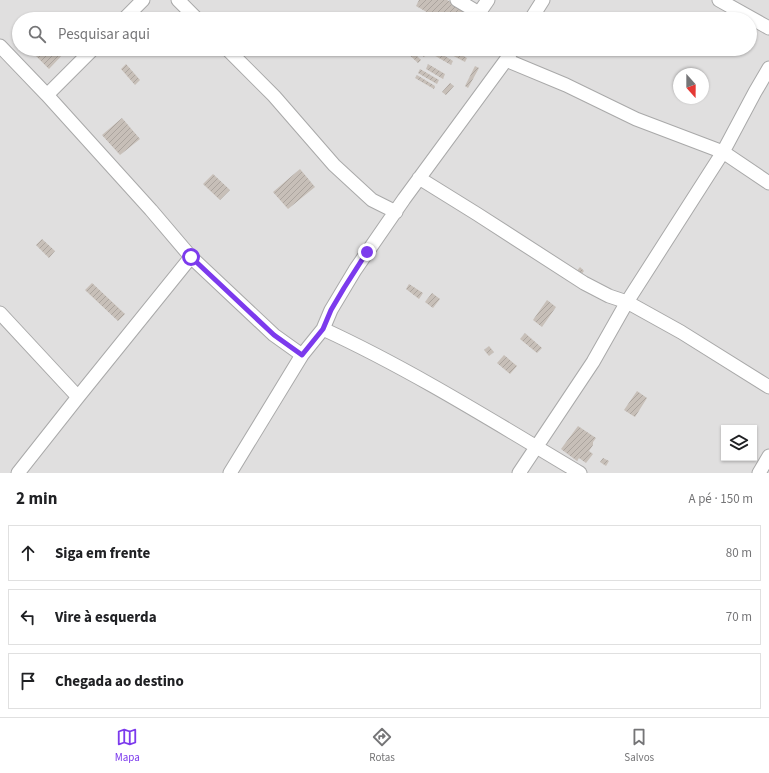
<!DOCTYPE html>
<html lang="pt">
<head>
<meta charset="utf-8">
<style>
  body { margin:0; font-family:"Source Sans 3",sans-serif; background:#f2f2f2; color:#202124 }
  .controls { position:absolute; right:12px; bottom:12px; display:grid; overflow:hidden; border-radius:0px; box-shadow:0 1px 3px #0004 }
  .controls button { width:36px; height:36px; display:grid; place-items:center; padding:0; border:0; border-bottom:1px solid #e0e0e0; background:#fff; color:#202124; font:20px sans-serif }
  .compass { position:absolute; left:673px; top:68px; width:36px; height:36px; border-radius:50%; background:#fff; box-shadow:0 1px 3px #0004; rotate:159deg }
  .stop { position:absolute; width:12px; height:12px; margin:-9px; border:3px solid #7c3aed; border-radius:50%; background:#fff }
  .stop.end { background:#7c3aed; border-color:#fff; box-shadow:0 1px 4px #0008 }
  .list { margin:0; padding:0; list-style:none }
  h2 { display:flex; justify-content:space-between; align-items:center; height:52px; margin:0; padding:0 16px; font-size:17px }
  h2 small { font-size:13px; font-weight:400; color:#757577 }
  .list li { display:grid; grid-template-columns:26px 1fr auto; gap:12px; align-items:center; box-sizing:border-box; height:56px; margin:0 8px 8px; padding:0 8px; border:1px solid #e0e0e0; border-radius:0px }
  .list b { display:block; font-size:15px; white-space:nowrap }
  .list em { font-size:13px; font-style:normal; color:#757577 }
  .icon { flex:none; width:22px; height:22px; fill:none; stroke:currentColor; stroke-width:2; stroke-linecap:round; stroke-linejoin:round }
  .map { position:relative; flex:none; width:769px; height:473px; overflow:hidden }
  .search { position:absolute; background:#fff; box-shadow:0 1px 3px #0004; left:12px; right:12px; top:12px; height:44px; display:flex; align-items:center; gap:10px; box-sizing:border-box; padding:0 14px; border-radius:22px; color:#757577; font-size:15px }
  .sheet { height:244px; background:#fff }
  nav { display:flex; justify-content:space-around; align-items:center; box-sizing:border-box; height:56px; border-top:1px solid #e0e0e0; background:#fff; font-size:11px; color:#757577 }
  nav a { display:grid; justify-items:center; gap:2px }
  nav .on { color:#7c3aed }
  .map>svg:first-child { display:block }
  .residential { fill:#e0dfdf; fill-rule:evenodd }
  .building { fill:url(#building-hatch) }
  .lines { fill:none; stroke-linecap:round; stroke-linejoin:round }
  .minor-casing { stroke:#a9a9a9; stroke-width:15 }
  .minor { stroke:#fff; stroke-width:13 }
  .route { stroke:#7c3aed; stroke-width:5 }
</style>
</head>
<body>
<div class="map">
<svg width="769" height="473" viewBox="0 0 769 473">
  <defs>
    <pattern id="building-hatch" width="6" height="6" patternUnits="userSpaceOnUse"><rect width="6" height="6" fill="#c7bfb8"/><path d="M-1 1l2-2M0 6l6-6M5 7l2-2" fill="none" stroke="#aba49e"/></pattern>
  </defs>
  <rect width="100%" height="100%" fill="#f2efe9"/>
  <path class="residential" d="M0,0H769V473H0ZM19,19H750V49H19ZM679,74H703V98H679ZM724,428H754V458H724Z"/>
  <path class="building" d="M419,0H447L480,18L479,19H439L416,6Z
    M29,49H66L67,50L49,69Z
    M357,49H369L361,55Z
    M403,49H410L421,60L418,63Z
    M414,49H421L427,54L424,57Z
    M447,49H451L467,58L465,62L446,52Z
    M457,49H472L470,54Z
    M435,50L453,61L451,65L432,54Z
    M126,64L140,80L135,85L121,69Z
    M428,64L445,74L443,79L426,69Z
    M475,66L479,68L468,88L465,86Z
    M420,69L439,80L437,84L418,73Z
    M417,75L435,86L434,89L415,78Z
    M450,83L454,86L446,95L442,92Z
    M122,118L140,139L120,155L102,135Z
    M300,169L315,187L288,209L273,192Z
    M213,174L230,190L220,200L203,184Z
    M42,239L55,251L49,258L36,245Z
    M580,267L584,271L580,276L576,272Z
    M92,283L125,314L118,321L85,290Z
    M409,284L423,293L419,299L406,289Z
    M432,293L440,299L433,308L425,302Z
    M547,300L556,307L542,327L533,320Z
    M525,333L542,348L537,353L520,339Z
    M489,346L494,352L489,356L484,350Z
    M504,355L517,366L510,374L497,363Z
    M637,391L647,398L635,417L624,410Z
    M578,426L596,438L593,442V445L589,451L593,454L586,463L579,458L577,461L561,449Z
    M603,458L609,461L606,466L600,462Z"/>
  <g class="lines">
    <g class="minor-casing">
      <path id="minor" d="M178,0L197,19
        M457,0L479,13L488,0
        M719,0L769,28
        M124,19L143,0
        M531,19L543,0
        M0,46L47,95L151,210L191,257L274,335L302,355
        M227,49L274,96L334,165L372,200L396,212
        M506,60L566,85L636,119L723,152L769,183
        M47,95L93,49
        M419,178L477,214L584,283L609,296L627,302L681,332L769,387
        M0,313L78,397
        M323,329C412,370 496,423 580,473
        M18,473L78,397L191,257
        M230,473L302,355L323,329L331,310L355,270L404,199L506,60L513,49
        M519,473L593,362L627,302L723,152L755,92L769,68
        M759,473L769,456"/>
    </g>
    <use href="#minor" class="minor"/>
  </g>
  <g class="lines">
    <path class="route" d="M191,257L274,335L302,355L323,329L331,310L344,288L367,252"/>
  </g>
</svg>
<div class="controls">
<button><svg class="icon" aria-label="layers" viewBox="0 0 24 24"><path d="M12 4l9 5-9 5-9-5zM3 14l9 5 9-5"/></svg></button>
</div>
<svg class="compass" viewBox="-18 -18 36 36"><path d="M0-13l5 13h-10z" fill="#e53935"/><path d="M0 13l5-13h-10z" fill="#757577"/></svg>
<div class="stop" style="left:191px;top:257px"></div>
<div class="stop end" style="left:367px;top:252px"></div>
<div class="search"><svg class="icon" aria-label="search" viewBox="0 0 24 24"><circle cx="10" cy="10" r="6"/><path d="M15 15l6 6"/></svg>Pesquisar aqui</div>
</div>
<section class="sheet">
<h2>2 min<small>A pé · 150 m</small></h2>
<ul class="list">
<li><svg class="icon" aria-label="ahead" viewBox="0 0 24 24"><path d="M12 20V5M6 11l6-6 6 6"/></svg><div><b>Siga em frente</b></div><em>80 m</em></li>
<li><svg class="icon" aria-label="left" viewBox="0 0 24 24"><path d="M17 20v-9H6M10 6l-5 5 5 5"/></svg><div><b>Vire à esquerda</b></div><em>70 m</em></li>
<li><svg class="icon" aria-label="arrive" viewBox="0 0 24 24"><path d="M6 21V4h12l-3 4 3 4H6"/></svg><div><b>Chegada ao destino</b></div></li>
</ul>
</section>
<nav>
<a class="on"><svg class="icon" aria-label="map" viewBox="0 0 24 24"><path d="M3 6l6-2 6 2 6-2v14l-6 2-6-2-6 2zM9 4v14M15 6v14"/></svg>Mapa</a>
<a><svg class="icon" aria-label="directions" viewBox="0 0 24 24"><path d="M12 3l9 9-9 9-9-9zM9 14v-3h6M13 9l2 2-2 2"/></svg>Rotas</a>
<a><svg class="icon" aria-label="saved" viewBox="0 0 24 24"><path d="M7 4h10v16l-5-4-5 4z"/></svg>Salvos</a>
</nav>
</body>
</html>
